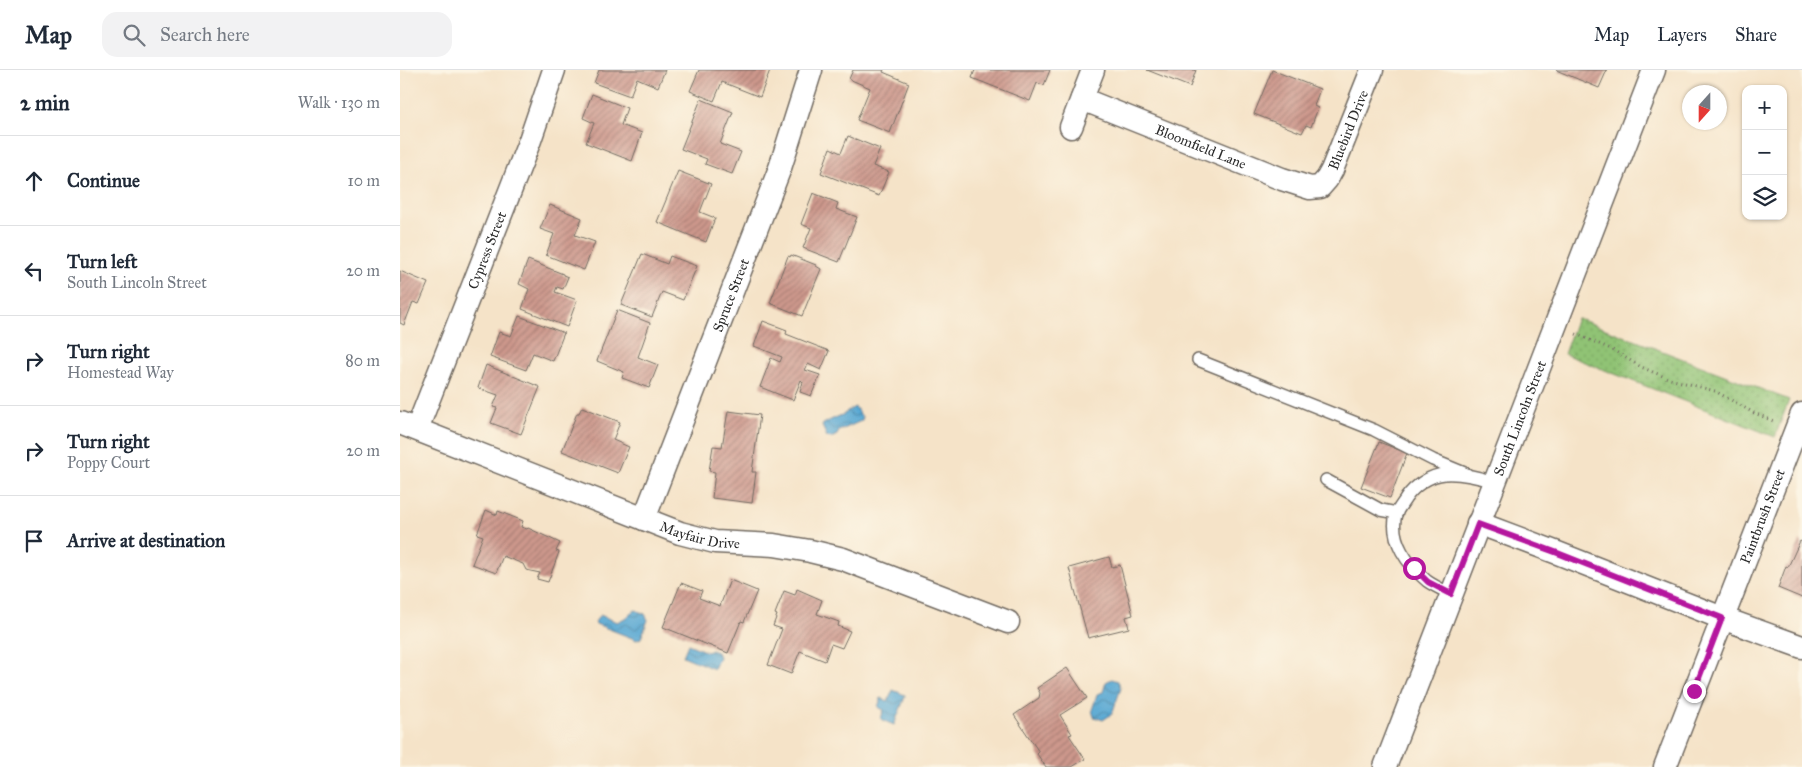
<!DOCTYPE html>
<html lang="en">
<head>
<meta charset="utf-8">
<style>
  body { margin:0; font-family:"IM FELL Great Primer",serif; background:#f2f2f3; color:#1f2937 }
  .controls { position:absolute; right:15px; top:15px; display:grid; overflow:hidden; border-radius:10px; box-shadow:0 1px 4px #0004 }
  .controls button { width:45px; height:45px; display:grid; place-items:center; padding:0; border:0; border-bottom:1px solid #e0e1e3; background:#fff; color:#1f2937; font:25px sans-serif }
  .compass { position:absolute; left:1282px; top:15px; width:45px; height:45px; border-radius:50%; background:#fff; box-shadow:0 1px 4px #0004; rotate:201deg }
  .stop { position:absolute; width:15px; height:15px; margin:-11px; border:4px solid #b5179e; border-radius:50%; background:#fff }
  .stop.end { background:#b5179e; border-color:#fff; box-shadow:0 1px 5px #0008 }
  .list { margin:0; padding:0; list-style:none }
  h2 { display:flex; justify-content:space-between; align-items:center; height:65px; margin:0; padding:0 20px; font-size:21px }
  h2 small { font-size:16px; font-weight:400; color:#747a83 }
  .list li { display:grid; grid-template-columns:32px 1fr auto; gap:15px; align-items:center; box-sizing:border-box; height:90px; padding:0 20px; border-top:1px solid #e0e1e3 }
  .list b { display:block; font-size:19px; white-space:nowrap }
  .list p { margin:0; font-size:16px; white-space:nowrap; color:#747a83 }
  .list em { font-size:16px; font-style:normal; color:#747a83 }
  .icon { flex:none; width:28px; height:28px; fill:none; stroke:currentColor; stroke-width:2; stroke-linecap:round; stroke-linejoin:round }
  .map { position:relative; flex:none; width:1402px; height:697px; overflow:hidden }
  header { display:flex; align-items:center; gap:30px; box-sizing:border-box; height:70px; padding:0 25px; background:#fff; border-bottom:1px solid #e0e1e3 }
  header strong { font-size:24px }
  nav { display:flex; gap:28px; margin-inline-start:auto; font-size:18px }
  .search { width:350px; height:45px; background:#f2f2f3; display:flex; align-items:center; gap:12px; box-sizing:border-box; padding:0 18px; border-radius:15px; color:#747a83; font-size:19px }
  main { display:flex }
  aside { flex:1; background:#fff }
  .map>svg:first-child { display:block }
  .green { fill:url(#green-dots); stroke:#5e7750 }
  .water { fill:url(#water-waves); stroke:#426a7f }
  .building { fill:url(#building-hatch) }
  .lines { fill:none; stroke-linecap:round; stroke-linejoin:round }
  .lane-casing { stroke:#726b62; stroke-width:14 }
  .street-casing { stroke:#726b62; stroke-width:25 }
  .path { stroke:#726b62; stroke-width:3; stroke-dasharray:1 4; stroke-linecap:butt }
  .lane { stroke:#fff; stroke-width:11 }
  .street { stroke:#fff; stroke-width:22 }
  .route { stroke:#b5179e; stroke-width:6 }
  .labels { text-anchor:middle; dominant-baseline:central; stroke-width:5; stroke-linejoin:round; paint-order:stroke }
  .street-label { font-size:14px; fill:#2b2b2b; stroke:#fcf5e5 }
</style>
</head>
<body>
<header>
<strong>Map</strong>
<div class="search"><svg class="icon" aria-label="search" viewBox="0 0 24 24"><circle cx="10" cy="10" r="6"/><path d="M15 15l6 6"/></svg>Search here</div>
<nav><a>Map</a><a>Layers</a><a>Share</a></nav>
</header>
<main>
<aside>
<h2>2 min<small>Walk · 130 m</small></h2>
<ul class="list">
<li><svg class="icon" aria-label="ahead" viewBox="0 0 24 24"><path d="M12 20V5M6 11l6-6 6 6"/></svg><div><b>Continue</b></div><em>10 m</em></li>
<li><svg class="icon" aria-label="left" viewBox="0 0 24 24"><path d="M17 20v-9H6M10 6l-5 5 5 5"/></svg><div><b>Turn left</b><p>South Lincoln Street</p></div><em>20 m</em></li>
<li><svg class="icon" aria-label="right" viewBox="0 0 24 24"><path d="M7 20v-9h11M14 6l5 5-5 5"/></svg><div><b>Turn right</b><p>Homestead Way</p></div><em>80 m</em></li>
<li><svg class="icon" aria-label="right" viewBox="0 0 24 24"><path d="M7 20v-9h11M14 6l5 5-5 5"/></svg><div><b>Turn right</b><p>Poppy Court</p></div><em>20 m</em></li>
<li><svg class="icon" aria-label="arrive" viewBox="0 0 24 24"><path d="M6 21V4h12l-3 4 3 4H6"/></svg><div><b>Arrive at destination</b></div></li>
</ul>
</aside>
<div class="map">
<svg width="1402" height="697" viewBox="0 0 1402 697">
  <defs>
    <pattern id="green-dots" width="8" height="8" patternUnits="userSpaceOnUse" patternTransform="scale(1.25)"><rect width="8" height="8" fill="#90c374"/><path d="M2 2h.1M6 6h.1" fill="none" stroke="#769f5f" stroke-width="1.8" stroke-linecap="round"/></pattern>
    <pattern id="water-waves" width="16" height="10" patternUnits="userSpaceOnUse" patternTransform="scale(1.25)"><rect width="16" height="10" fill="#59a8d3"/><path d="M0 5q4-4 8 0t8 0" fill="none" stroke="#4a89ab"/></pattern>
    <pattern id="building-hatch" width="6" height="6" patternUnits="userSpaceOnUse" patternTransform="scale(1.25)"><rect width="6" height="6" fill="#cd988c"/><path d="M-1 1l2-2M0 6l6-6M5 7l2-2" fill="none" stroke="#a77c73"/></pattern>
  </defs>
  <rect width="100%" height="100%" fill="#fcf5e5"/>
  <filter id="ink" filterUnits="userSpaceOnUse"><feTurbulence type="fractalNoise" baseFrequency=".02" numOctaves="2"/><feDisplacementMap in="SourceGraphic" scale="10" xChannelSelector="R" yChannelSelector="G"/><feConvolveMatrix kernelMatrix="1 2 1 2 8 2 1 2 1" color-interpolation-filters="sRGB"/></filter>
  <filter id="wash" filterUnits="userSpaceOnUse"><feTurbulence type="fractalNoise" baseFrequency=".0096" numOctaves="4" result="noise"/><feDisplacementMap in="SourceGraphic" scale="20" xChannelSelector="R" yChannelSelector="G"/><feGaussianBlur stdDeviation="1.12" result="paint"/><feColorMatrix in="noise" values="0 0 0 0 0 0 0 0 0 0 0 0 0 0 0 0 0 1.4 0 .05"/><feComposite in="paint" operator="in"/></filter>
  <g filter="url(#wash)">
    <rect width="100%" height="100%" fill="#f5e3c8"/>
    <path class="green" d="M1177,248L1389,330L1375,367L1164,284Z"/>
    <path class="water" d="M455,337L463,348L461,351L439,361L437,365L431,368L427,367L422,356L424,353L446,343L447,341Z
      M236,540L245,544L248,550L241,568L237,570L196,554L195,552L200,545L217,552L229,546L230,543Z
      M288,574L307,582L311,580L317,582L319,587L314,599L283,586Z
      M712,609L718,611L721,618L712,644L703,650L694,647L692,640L697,624L703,622L706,612Z
      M493,620L505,625V627L494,655L482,650L481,648L484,640L478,637L481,628L488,631Z"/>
    <g id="blocks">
      <path class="building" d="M199,0H265L258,17L237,8L230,26L194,13Z
        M299,0H370L360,27L322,12L314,31L290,21Z
        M453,0H484L483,2L509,13L490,63L457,50L470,18L449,9Z
        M575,0H650L644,15L637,13L630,31L572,8Z
        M747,0H796L790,17Z
        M872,0L920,19L914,36L918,38L911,57L906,55L902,63L854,44Z
        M1156,0H1207L1199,18Z
        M192,24L227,38L221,55L242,63L232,91L186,73L194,53L183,48Z
        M301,29L333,42L320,74L341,82L332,104L305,94L307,89L281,79Z
        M448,66L480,79L473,96L489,102L479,126L421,103L430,78L441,83Z
        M278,101L311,114L300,142L315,148L306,172L257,152Z
        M413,123L438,133L436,139L457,147L439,192L403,178L411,158L401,154Z
        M150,135L182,148L175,165L195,172L184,200L146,185L154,164L140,159Z
        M242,184L267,194L270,186L297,196L283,230L262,222L252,247L221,235Z
        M391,185L416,195V196L421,199L402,246L370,233L388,186L390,187Z
        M128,190L163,204V205L168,207L163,219L157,217L155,222L177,230L167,257L122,239L129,219L119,214Z
        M0,201L28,213L19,234L13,232L4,255L0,253Z
        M217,240L250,253L238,287L258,295L249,318L222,308L224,302L197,291Z
        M119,246L164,263L153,291L133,283L126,300L90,287L99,262L111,266Z
        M363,251L387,260L386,264L429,281L421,300L408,294L405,300L420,305L411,326L400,322L403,312L401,310L393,330L360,317L371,288L380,292L382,287L354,276Z
        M86,295L140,317L121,364L91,353L97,338L93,337L98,325L78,318Z
        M182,337L220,352L213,370L229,377L218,403L162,381L177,343H179Z
        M328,341L360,345L352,402H356L352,433L312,428L315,402L309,401L313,376L322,377Z
        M979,372L1007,383L990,428L961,417Z
        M86,440L97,445L98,441L123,451L121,457L127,459L128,458L160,473L156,481L159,482L148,512L137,509L140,503L126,500L123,494L103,486L96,503L72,494L83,466L77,464Z
        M1400,471L1402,472V528L1378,518L1386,496L1388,497Z
        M709,487L712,497L720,495L733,545L726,547L729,558L688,568L669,498Z
        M330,510L357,521L344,552L341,551L328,583L263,557L281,513L302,521L299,528L320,536Z
        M397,519L422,530L417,544L439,552L438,556L450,561L442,578L431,574L425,591L400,581L391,604L368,595L382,559L373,556L377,545L375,544L384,521L395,525Z
        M667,598L687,628L660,645L672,664L669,665L685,689L672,697H646L637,684L639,682L614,645L639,628L640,623L637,618Z"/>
    </g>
  </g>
  <g filter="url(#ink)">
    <use href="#blocks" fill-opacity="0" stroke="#726b62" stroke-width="1"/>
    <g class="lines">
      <g class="lane-casing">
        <path id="lane" d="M798,290L974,360L1033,390L1067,404
          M926,410L981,440L997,443
          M1051,524C1043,520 1034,516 1027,511C1008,495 989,470 996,444C998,439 1003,433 1006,428C1014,416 1030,405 1045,404C1062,403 1078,407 1094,412"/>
      </g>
      <g class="street-casing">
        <g id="street">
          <path id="s1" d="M682,29L882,109L910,118L920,117L927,109L932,100L972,0"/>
          <path d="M671,57L693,0"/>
          <path id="s2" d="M0,353L280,463L315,472L374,475L410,481L443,489L608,552"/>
          <path id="s3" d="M17,359L130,70L154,0"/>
          <path id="s4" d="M244,449L380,98L411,0"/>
          <path d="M1078,453L1155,482L1322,548L1402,577"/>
          <path id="s5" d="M985,697L1254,0"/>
          <path id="s6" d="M1265,697L1402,344"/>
        </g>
      </g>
      <path class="path" d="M1176,264L1211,279L1241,297L1270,309L1315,321L1354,343L1376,352"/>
      <use href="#lane" class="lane"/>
      <use href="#street" class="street"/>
    </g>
  </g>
  <g class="lines" filter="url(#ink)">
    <path class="route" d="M1014,498L1028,512L1051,524L1078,454L1155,482L1322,548L1294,621"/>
  </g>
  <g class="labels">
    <g class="street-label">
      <text stroke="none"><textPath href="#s1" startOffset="319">Bluebird Drive</textPath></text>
      <text stroke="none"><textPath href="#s1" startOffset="128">Bloomfield Lane</textPath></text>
      <text stroke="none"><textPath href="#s3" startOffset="192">Cypress Street</textPath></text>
      <text stroke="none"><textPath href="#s4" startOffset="240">Spruce Street</textPath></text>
      <text stroke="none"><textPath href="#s5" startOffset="374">South Lincoln Street</textPath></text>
      <text stroke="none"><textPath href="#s6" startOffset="269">Paintbrush Street</textPath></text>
      <text stroke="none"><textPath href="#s2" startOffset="321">Mayfair Drive</textPath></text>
    </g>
  </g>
</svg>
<div class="controls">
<button>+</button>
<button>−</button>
<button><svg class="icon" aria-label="layers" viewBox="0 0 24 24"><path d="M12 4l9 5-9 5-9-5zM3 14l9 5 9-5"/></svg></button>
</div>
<svg class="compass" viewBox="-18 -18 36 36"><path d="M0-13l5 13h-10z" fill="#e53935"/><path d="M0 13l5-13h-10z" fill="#747a83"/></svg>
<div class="stop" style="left:1014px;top:498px"></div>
<div class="stop end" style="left:1294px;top:621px"></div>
</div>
</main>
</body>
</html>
